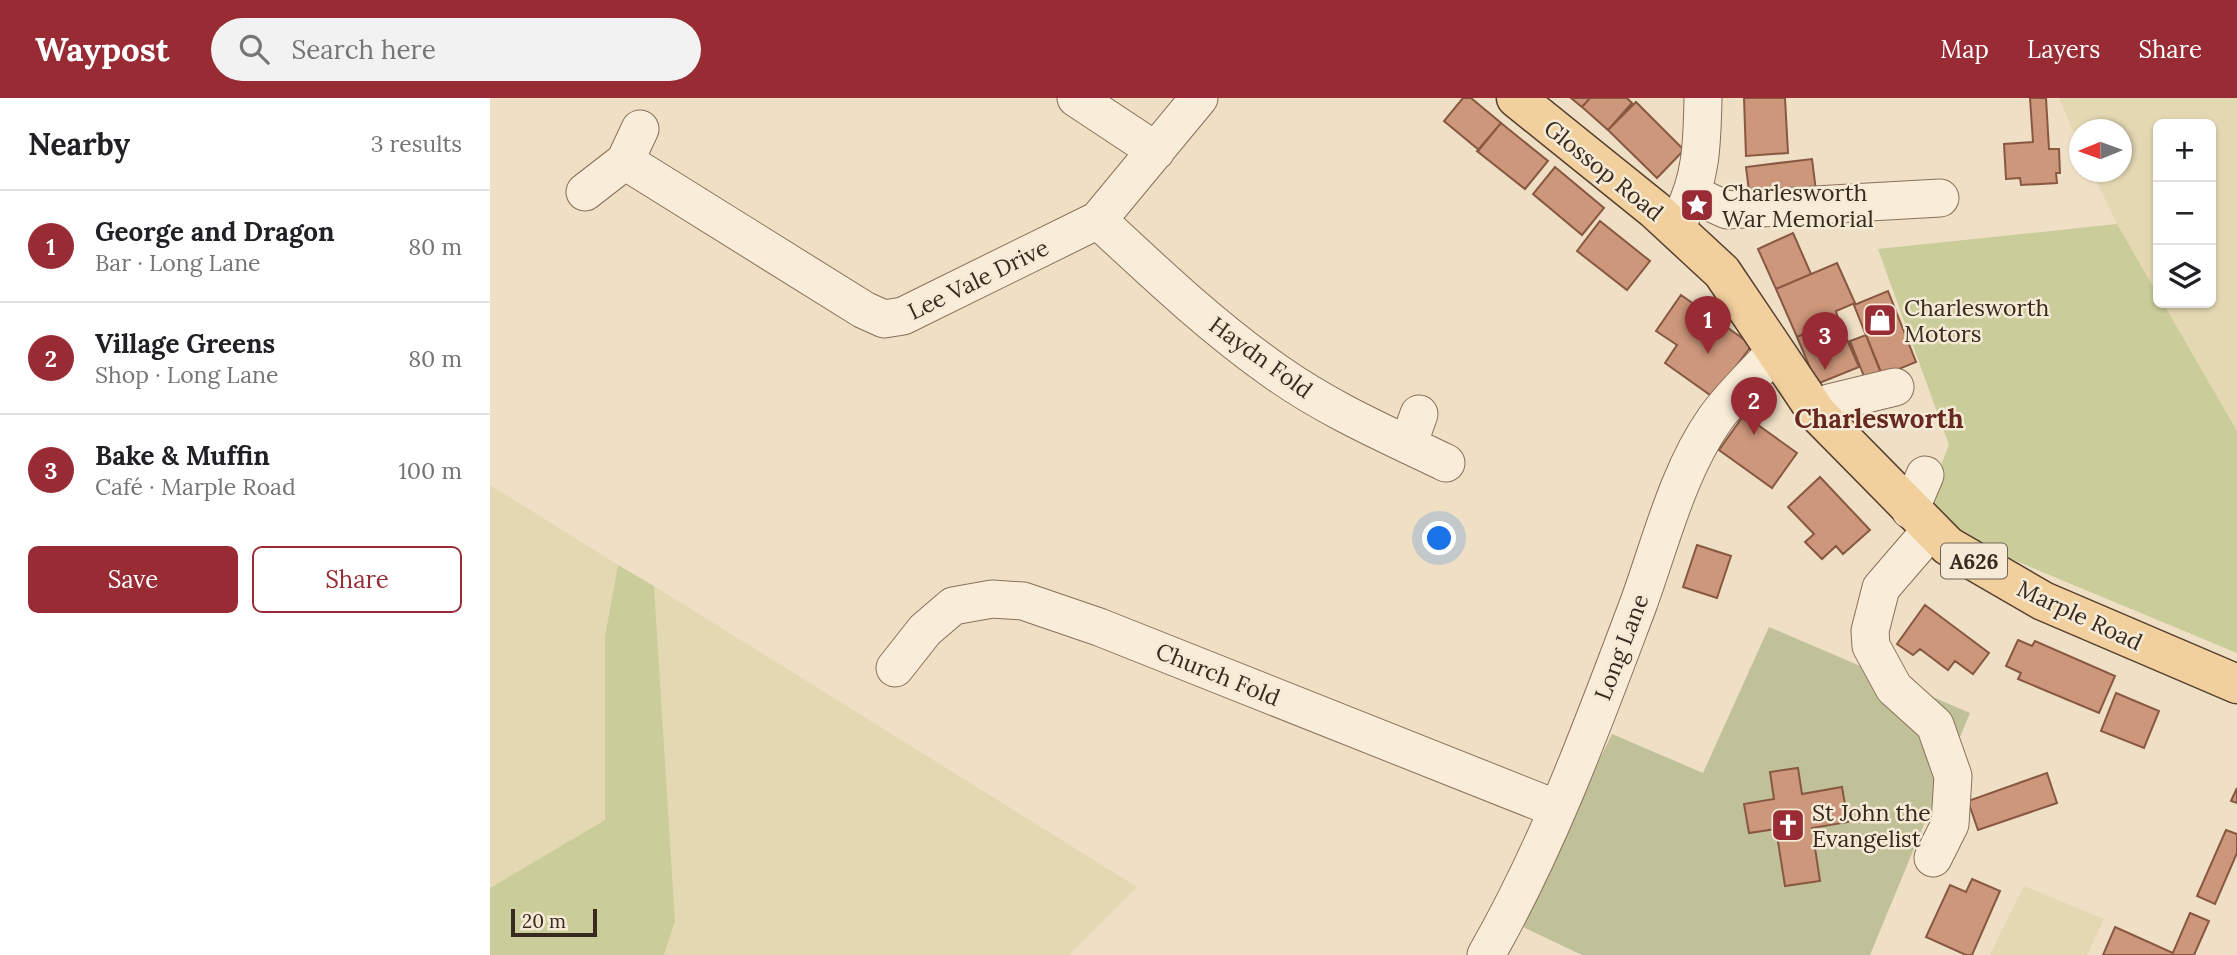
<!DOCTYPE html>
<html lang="en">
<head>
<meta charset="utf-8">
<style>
  body { margin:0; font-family:Lora,serif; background:#f2f2f2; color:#202124 }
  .controls { position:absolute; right:21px; top:21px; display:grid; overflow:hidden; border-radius:10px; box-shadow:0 2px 5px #0004 }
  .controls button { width:63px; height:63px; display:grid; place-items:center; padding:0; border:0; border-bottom:2px solid #e0e0e0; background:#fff; color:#202124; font:35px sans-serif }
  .compass { position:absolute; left:1579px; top:21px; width:63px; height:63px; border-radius:50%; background:#fff; box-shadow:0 2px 5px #0004; rotate:269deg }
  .scale { position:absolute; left:21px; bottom:18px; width:86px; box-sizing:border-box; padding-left:7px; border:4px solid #392a1f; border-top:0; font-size:19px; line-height:24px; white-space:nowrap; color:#392a1f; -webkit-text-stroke:5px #f5ead5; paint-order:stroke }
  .you { position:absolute; left:950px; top:441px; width:24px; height:24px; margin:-18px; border:5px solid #fff; border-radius:50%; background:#1a73e8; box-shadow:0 0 0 10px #1a73e833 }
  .badge { display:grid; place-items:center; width:46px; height:46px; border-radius:50%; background:#982b34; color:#fff; font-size:23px; font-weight:700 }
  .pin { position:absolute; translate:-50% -58px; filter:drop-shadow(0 2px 4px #0008) }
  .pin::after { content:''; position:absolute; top:37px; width:24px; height:21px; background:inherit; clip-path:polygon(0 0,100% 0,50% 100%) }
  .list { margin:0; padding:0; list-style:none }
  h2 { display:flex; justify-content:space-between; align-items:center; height:91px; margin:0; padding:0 28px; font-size:30px }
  h2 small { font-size:23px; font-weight:400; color:#757577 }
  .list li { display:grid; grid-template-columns:46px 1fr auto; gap:21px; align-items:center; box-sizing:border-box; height:112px; padding:0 28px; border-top:2px solid #e0e0e0 }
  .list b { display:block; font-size:26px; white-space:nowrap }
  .list p { margin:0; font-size:23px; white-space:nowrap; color:#757577 }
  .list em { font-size:23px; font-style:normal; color:#757577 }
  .actions { display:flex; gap:14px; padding:21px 28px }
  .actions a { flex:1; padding:16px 0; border:2px solid #982b34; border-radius:10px; text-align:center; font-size:24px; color:#982b34 }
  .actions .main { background:#982b34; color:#fff }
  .icon { flex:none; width:38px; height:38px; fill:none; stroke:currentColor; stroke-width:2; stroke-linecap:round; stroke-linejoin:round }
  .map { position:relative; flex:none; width:1747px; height:857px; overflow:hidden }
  header { display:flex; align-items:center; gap:42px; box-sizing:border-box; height:98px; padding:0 35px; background:#982b34; color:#fff }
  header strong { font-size:33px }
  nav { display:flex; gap:38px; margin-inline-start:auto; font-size:24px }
  .search { width:490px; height:63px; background:#f2f2f2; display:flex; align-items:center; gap:18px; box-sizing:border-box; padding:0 24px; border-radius:38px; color:#757577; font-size:26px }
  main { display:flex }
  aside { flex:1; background:#fff }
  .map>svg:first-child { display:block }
  .farmland { fill:#e4d8b3 }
  .green { fill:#cacc99 }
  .cemetery { fill:#c0c198 }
  .building { fill:#cc977b; stroke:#885841; stroke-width:2 }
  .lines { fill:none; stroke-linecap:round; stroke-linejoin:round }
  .minor-casing { stroke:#89705b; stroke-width:39 }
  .major-casing { stroke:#573f2f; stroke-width:41 }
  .minor { stroke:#f9edd9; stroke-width:37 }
  .major { stroke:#f1d09e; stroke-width:38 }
  .labels { text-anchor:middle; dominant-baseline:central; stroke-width:5; stroke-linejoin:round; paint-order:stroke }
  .shield { fill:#f5ead5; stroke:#716456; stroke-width:2 }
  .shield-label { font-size:21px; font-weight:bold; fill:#392a1f }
  .street-label { font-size:23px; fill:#392a1f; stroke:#f5ead5 }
  .poi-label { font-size:23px; fill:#392a1f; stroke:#f5ead5; text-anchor:start }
  .quarter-label { font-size:26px; font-weight:bold; fill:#66281f; stroke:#f5ead5 }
</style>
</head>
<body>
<header>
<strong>Waypost</strong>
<div class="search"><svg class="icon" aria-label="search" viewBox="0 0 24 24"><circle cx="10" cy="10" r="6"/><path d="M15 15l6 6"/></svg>Search here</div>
<nav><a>Map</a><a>Layers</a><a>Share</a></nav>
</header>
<main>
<aside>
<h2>Nearby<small>3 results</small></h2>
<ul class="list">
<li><span class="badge">1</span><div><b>George and Dragon</b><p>Bar · Long Lane</p></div><em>80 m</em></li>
<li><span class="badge">2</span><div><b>Village Greens</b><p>Shop · Long Lane</p></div><em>80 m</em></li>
<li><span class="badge">3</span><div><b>Bake &amp; Muffin</b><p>Café · Marple Road</p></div><em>100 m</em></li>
</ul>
<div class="actions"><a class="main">Save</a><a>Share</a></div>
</aside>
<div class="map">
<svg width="1747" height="857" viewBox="0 0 1747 857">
  <rect width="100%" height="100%" fill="#eedfc5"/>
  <path class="farmland" d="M1569,0H1747V333L1673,205H1721V26H1668V197L1627,126L1602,74H1632V32H1590L1589,47Z
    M0,387L128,467L115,538V722L0,790Z
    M164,488L647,789L579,857H174L185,823Z
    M1534,788L1614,821L1597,857H1500Z"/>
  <path class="green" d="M1627,126L1668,197V205H1673L1747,333V555L1492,449L1436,405L1459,347L1388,151Z
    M128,467L164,488L185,823L174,857H0V790L115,722V538Z"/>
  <path class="cemetery" d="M1279,529L1480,615L1380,857H1092L1029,827L1122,636L1213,675Z"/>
  <path class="building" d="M973,0H981L1011,25L989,52L954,23Z
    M1081,0H1100L1092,9Z
    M1100,0H1137L1142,5L1118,32L1092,9Z
    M1254,0H1295L1298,55L1256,58Z
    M1540,0H1556L1559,51H1569L1570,75H1566L1567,85L1531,87L1530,80L1516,81L1514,46L1543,44Z
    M1146,4L1194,52L1167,80L1118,32Z
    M1011,25L1058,63L1035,91L987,53Z
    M1322,61L1326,93L1260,101L1256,69Z
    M1065,69L1114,110L1092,137L1043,96Z
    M1110,123L1160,163L1137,192L1087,153Z
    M1303,135L1321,176L1286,191L1268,151Z
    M1347,165L1365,205L1346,213L1348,221L1307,239L1286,191Z
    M1398,193L1426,264L1392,278L1364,207Z
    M1191,197L1262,247L1223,299L1175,265L1187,247L1166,233Z
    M1348,221L1369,269L1327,286L1307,239Z
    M1376,237L1391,274L1375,281L1360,243Z
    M1254,317L1307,355L1282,390L1229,352Z
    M1330,379L1380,432L1353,456L1346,448L1332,461L1315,444L1324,436L1298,409Z
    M1207,447L1241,458L1227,500L1193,489Z
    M1435,507L1499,555L1483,576L1465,563L1458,572L1430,551L1423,557L1407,546Z
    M1528,542L1542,548L1545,543L1625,578L1609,615L1528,581L1531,575L1516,568Z
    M1626,595L1669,613L1654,650L1611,633Z
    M1308,670L1312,696L1352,689L1358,724L1322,730L1330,783L1295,788L1286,731L1259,735L1254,706L1284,701L1280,674Z
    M1557,675L1567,705L1488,732L1478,703Z
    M1747,690V705L1741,703Z
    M1736,732L1747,736V755L1725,806L1707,798Z
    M1482,781L1510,793L1482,857H1476L1436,839L1460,787L1476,794Z
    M1700,815L1719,823L1704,857H1682Z
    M1625,829L1683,855L1682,857H1613Z"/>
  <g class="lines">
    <g class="minor-casing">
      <path id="minor" d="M586,0L666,53
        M135,63L150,31
        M95,94L135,63L374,212L394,221L413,218L608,122L709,0
        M1202,96L1237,112L1450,100
        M1192,117C1212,79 1212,43 1213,0
        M608,122C665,175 722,229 786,274C838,311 898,337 956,365
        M1327,315L1339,305L1405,289
        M918,347L929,316
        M1420,412L1435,377
        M1441,432L1391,490L1380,533L1381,548L1404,590L1445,627L1463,678L1460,726L1443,760
        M405,570L435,532L463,508L502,501L533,503L609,529L1067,711
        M996,857C1059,747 1103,626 1148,507C1170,447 1188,373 1225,321C1242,297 1265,276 1285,254"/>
    </g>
    <g class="major-casing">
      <path id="major" d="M1026,0L1165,112L1232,174L1327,315L1458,448L1553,503L1747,586"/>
    </g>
    <use href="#minor" class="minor"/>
    <use href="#major" class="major"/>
  </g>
  <defs>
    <g id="sight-square" transform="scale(1.75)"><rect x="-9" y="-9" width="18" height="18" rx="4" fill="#982b34" stroke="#f5ead5"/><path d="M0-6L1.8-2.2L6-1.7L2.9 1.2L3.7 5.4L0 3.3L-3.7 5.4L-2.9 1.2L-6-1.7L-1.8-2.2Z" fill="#fff"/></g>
    <g id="shop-square" transform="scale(1.75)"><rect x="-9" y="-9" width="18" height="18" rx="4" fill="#982b34" stroke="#f5ead5"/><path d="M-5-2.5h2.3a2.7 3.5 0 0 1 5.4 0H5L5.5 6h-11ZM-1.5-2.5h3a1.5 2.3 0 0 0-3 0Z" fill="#fff"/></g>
    <g id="church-square" transform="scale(1.75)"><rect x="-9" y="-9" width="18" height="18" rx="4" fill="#982b34" stroke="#f5ead5"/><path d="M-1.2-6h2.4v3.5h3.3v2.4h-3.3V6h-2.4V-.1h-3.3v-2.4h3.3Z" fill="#fff"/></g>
  </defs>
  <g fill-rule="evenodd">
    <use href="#sight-square" x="1207" y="107"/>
    <use href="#shop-square" x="1390" y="222"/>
    <use href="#church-square" x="1298" y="727"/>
  </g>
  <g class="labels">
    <rect class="shield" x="1451" y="445.5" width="66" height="35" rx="5"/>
    <g class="shield-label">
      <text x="1484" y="463">A626</text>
    </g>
    <g class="street-label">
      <text transform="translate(1114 72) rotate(39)">Glossop Road</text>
      <text transform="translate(488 181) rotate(-26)">Lee Vale Drive</text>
      <text transform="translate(771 259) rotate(36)">Haydn Fold</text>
      <text transform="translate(1590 517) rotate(25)">Marple Road</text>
      <text transform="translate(1131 549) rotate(-69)">Long Lane</text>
      <text transform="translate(728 576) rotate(22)">Church Fold</text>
    </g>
    <g class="poi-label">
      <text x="1232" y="94">Charlesworth<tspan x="1232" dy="26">War Memorial</tspan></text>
      <text x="1414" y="209">Charlesworth<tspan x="1414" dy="26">Motors</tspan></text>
      <text x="1322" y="714">St John the<tspan x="1322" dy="26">Evangelist</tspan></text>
    </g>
    <g class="quarter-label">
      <text x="1389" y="320">Charlesworth</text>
    </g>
  </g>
</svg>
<div class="controls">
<button>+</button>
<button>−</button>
<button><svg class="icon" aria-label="layers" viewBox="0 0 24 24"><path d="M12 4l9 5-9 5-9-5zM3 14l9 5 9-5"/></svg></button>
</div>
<svg class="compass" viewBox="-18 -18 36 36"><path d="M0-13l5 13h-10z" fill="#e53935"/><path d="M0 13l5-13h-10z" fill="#757577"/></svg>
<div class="scale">20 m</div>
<div class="you"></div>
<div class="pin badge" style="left:1218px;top:256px">1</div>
<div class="pin badge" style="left:1264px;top:337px">2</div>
<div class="pin badge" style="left:1335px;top:272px">3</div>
</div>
</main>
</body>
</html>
